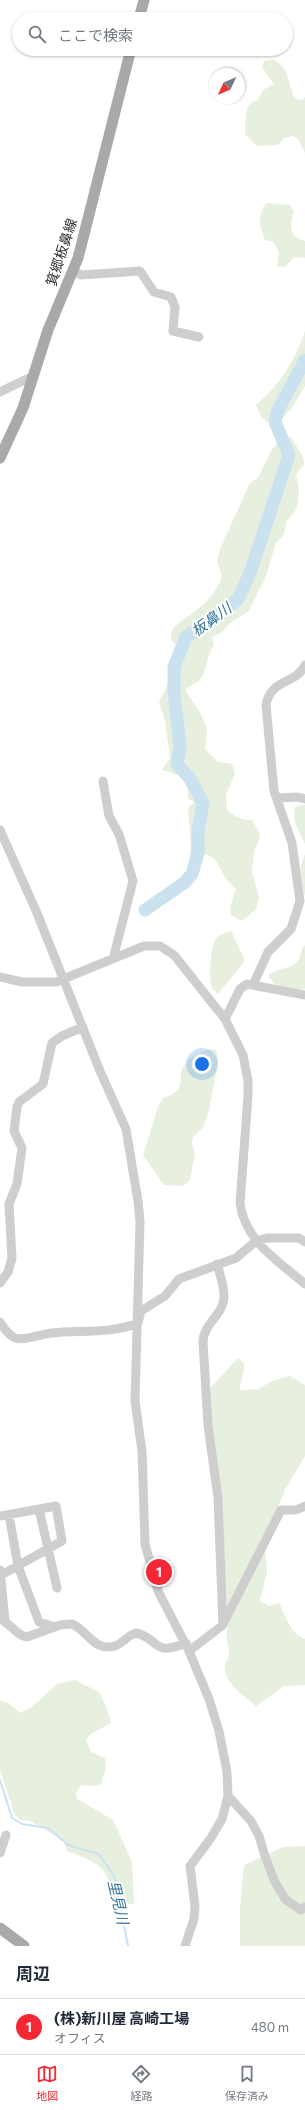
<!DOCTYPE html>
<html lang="ja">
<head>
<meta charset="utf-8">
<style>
  body { margin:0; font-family:Commissioner,"Noto Sans JP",sans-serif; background:#f2f2f3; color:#1f2937 }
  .compass { position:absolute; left:209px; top:68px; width:36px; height:36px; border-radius:50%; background:#fff; box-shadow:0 1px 3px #0004; rotate:226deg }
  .you { position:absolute; left:202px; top:1064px; width:14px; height:14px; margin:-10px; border:3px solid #fff; border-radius:50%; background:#1a73e8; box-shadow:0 0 0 6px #1a73e833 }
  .badge { display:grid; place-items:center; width:26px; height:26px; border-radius:50%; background:#f42835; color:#fff; font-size:13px; font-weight:700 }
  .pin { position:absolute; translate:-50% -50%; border:2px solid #fff; box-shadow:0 1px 4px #0006 }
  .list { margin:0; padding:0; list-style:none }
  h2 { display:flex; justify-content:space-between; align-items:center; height:52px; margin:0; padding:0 16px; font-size:17px }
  h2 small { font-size:13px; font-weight:400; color:#747a83 }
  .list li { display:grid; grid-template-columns:26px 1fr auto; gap:12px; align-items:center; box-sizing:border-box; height:56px; padding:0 16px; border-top:1px solid #e0e1e3 }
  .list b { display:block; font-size:15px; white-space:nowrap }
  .list p { margin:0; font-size:13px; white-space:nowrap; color:#747a83 }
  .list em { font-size:13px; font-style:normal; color:#747a83 }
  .icon { flex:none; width:22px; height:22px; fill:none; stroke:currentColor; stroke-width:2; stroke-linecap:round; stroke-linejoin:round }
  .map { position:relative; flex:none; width:305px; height:1946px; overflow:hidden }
  .search { position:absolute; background:#fff; box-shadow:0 1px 3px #0004; left:12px; right:12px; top:12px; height:44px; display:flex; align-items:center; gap:10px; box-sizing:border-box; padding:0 14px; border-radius:22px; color:#747a83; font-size:15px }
  .sheet { height:108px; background:#fff }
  nav { display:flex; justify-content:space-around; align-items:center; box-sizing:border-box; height:56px; border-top:1px solid #e0e1e3; background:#fff; font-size:11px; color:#747a83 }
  nav a { display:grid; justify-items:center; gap:2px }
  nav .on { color:#f42835 }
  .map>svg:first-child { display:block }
  .green { fill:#e7efdf }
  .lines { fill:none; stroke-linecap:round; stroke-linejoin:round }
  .stream { stroke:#cae1f0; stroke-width:2 }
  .river { stroke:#cae1f0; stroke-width:13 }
  .minor { stroke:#cecece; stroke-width:9 }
  .major { stroke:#a9a9a9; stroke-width:11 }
  .labels { text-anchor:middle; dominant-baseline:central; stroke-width:4; stroke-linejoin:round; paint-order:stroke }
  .street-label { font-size:14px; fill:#313131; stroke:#fff }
  .water-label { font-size:15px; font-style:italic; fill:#37749c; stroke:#fff }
</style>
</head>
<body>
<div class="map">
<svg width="305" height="1946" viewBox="0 0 305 1946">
  <rect width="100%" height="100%" fill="#fff"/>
  <path class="green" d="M274,60C290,68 288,84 295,99L302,100L305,97V153L298,139L293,136L284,138L278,145L257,146L245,134C246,122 243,103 258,100L263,90L274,84L262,67L264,61Z
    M267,203L290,205L294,212C289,226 289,237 305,241V258L294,257L285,267L277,266L279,252L274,242L265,240C259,224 257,217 267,203Z
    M305,331V386L291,409L280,420L267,422L262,418L256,405C279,386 296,359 305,331Z
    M291,437L303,457L304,464L296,474L299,488L298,503L295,511L286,522L284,535L276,543L266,576L249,611L230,623L222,632L212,637L214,645C206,655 208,671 199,681C195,684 189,686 185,690L200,712L207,728L205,749L218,762L232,764L235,774L226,794L227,810C235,817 242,820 252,820L259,832L260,838L254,852L252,871L259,898L256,909L242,921L231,915L230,908L236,889C233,885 227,881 225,877C217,863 218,857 201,853L196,873L178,882L187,872L190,860L191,846L188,808L194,802L188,798V790L182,776L162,770L170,758L165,721L159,702L167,686L178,679L183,652L171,640L172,629C193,610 212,605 222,576L217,561L220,549L247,489L251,482L258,478L272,449L279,441Z
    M300,805H305V844L295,823L294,808Z
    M305,854V897C302,882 297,868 305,854Z
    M231,931L244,958V962L218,994C216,992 213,990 212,987C208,981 211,946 215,940C218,935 225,933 231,931Z
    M305,945V989C290,989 277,990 268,976C278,966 291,970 297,962C301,957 300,950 305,945Z
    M210,1049L216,1050L218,1062L209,1110L204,1126L193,1137L192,1144L195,1154L190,1180L183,1186L164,1185L143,1155L158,1107L163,1098C191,1089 174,1080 185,1064C189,1056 202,1052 210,1049Z
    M238,1358L244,1363C245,1372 240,1380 240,1390L258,1389L272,1381L290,1376L305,1385V1456L286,1488L271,1523L265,1548L267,1571L260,1601L269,1606L279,1603C285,1615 291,1635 305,1639V1685L284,1686L256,1706C245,1696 223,1683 225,1665C226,1661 230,1658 229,1653C228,1643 225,1637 228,1626L222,1503L212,1439L210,1388Z
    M75,1680L99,1692L106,1706L111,1723L91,1734L86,1740L91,1752L105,1758L106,1768L101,1784L94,1786L81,1785L76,1793L77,1799L113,1820L132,1862L134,1904H115C106,1865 103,1865 67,1851L64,1841L31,1821L20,1820L14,1813L0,1770V1700L8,1703L20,1713L32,1707L57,1684Z
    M305,1846V1946H240V1907L244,1865L283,1847Z"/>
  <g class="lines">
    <path class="stream" d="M0,1780L12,1818L22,1824L48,1828L68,1845L98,1854L107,1865L115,1878L128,1946"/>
    <path class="river" d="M145,910L184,883L192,874L198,853V832L203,803L191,780L177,764L180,747L174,692V667L186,637L216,617L238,599L250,573L289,455L275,422L278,410L305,360"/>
    <path class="minor" d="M73,271L81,275L140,271L154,292L171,297L175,307L173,331L199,337
      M0,392L33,376
      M103,781L109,816L119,834L133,881L113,959
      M277,798L297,797L305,799
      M0,830L37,913L100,1071L126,1129L138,1201L140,1222L135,1401L142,1451L145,1544L158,1591L189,1651L209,1699L219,1731L227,1772L228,1796L222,1819L211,1838L190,1866L195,1906L194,1919L185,1946
      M0,977L22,982H56L144,946H160L174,955L225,1019L243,1055L248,1081V1096L240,1203C245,1241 277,1260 305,1284
      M253,985L268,952L291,929L300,901L292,843L274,791L266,705C270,679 297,684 305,665
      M225,1019L240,989L247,984L305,995
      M0,1283L8,1272L12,1258L9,1204L17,1184L22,1148L14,1131L17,1107L19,1102L43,1084L52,1043L62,1036L83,1027
      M0,1322C3,1327 9,1335 15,1338C25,1341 41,1334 52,1333C81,1330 110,1334 138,1323L141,1311L165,1296L179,1279L236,1258L256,1241L267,1238H299L305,1242
      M39,1509L57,1588
      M9,1515L18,1566L39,1622L55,1627
      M0,1516L56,1506L62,1541L1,1575
      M0,1570L5,1621
      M0,1619C10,1623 17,1636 27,1637L60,1625L72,1624C87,1630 94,1652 115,1646C123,1643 128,1635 136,1633C161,1639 151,1657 186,1643
      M223,1624L281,1510H296L305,1506
      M189,1651L223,1625L218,1498L208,1425L203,1342C203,1324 225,1313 224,1296C224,1286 220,1274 217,1264
      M228,1796L251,1821L259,1836L265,1856L274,1880L285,1899L301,1910L305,1907
      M0,1853L6,1835"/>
    <path class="major" d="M139,19L144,0
      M0,458L23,408L48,330L78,258L131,49
      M0,1928L24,1946"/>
  </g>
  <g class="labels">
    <g class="street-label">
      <text transform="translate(61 252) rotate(-72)">箕郷板鼻線</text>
    </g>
    <g class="water-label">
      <text transform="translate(211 619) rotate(-36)">板鼻川</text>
      <text transform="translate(119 1902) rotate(77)">里見川</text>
    </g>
  </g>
</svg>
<svg class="compass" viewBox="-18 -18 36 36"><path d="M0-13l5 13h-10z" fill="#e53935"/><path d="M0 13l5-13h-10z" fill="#747a83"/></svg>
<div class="you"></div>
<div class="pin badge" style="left:159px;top:1572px">1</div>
<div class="search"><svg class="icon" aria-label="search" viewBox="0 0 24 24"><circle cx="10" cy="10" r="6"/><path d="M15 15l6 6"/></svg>ここで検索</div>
</div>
<section class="sheet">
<h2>周辺<small></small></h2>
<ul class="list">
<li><span class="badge">1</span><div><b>(株)新川屋 高崎工場</b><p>オフィス</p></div><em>480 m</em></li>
</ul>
</section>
<nav>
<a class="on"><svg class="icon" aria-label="map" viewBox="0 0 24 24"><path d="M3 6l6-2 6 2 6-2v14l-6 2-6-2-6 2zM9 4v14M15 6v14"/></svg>地図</a>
<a><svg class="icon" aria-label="directions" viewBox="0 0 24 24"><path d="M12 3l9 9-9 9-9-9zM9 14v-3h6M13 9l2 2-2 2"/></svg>経路</a>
<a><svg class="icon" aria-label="saved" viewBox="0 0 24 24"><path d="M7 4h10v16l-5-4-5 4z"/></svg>保存済み</a>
</nav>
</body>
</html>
